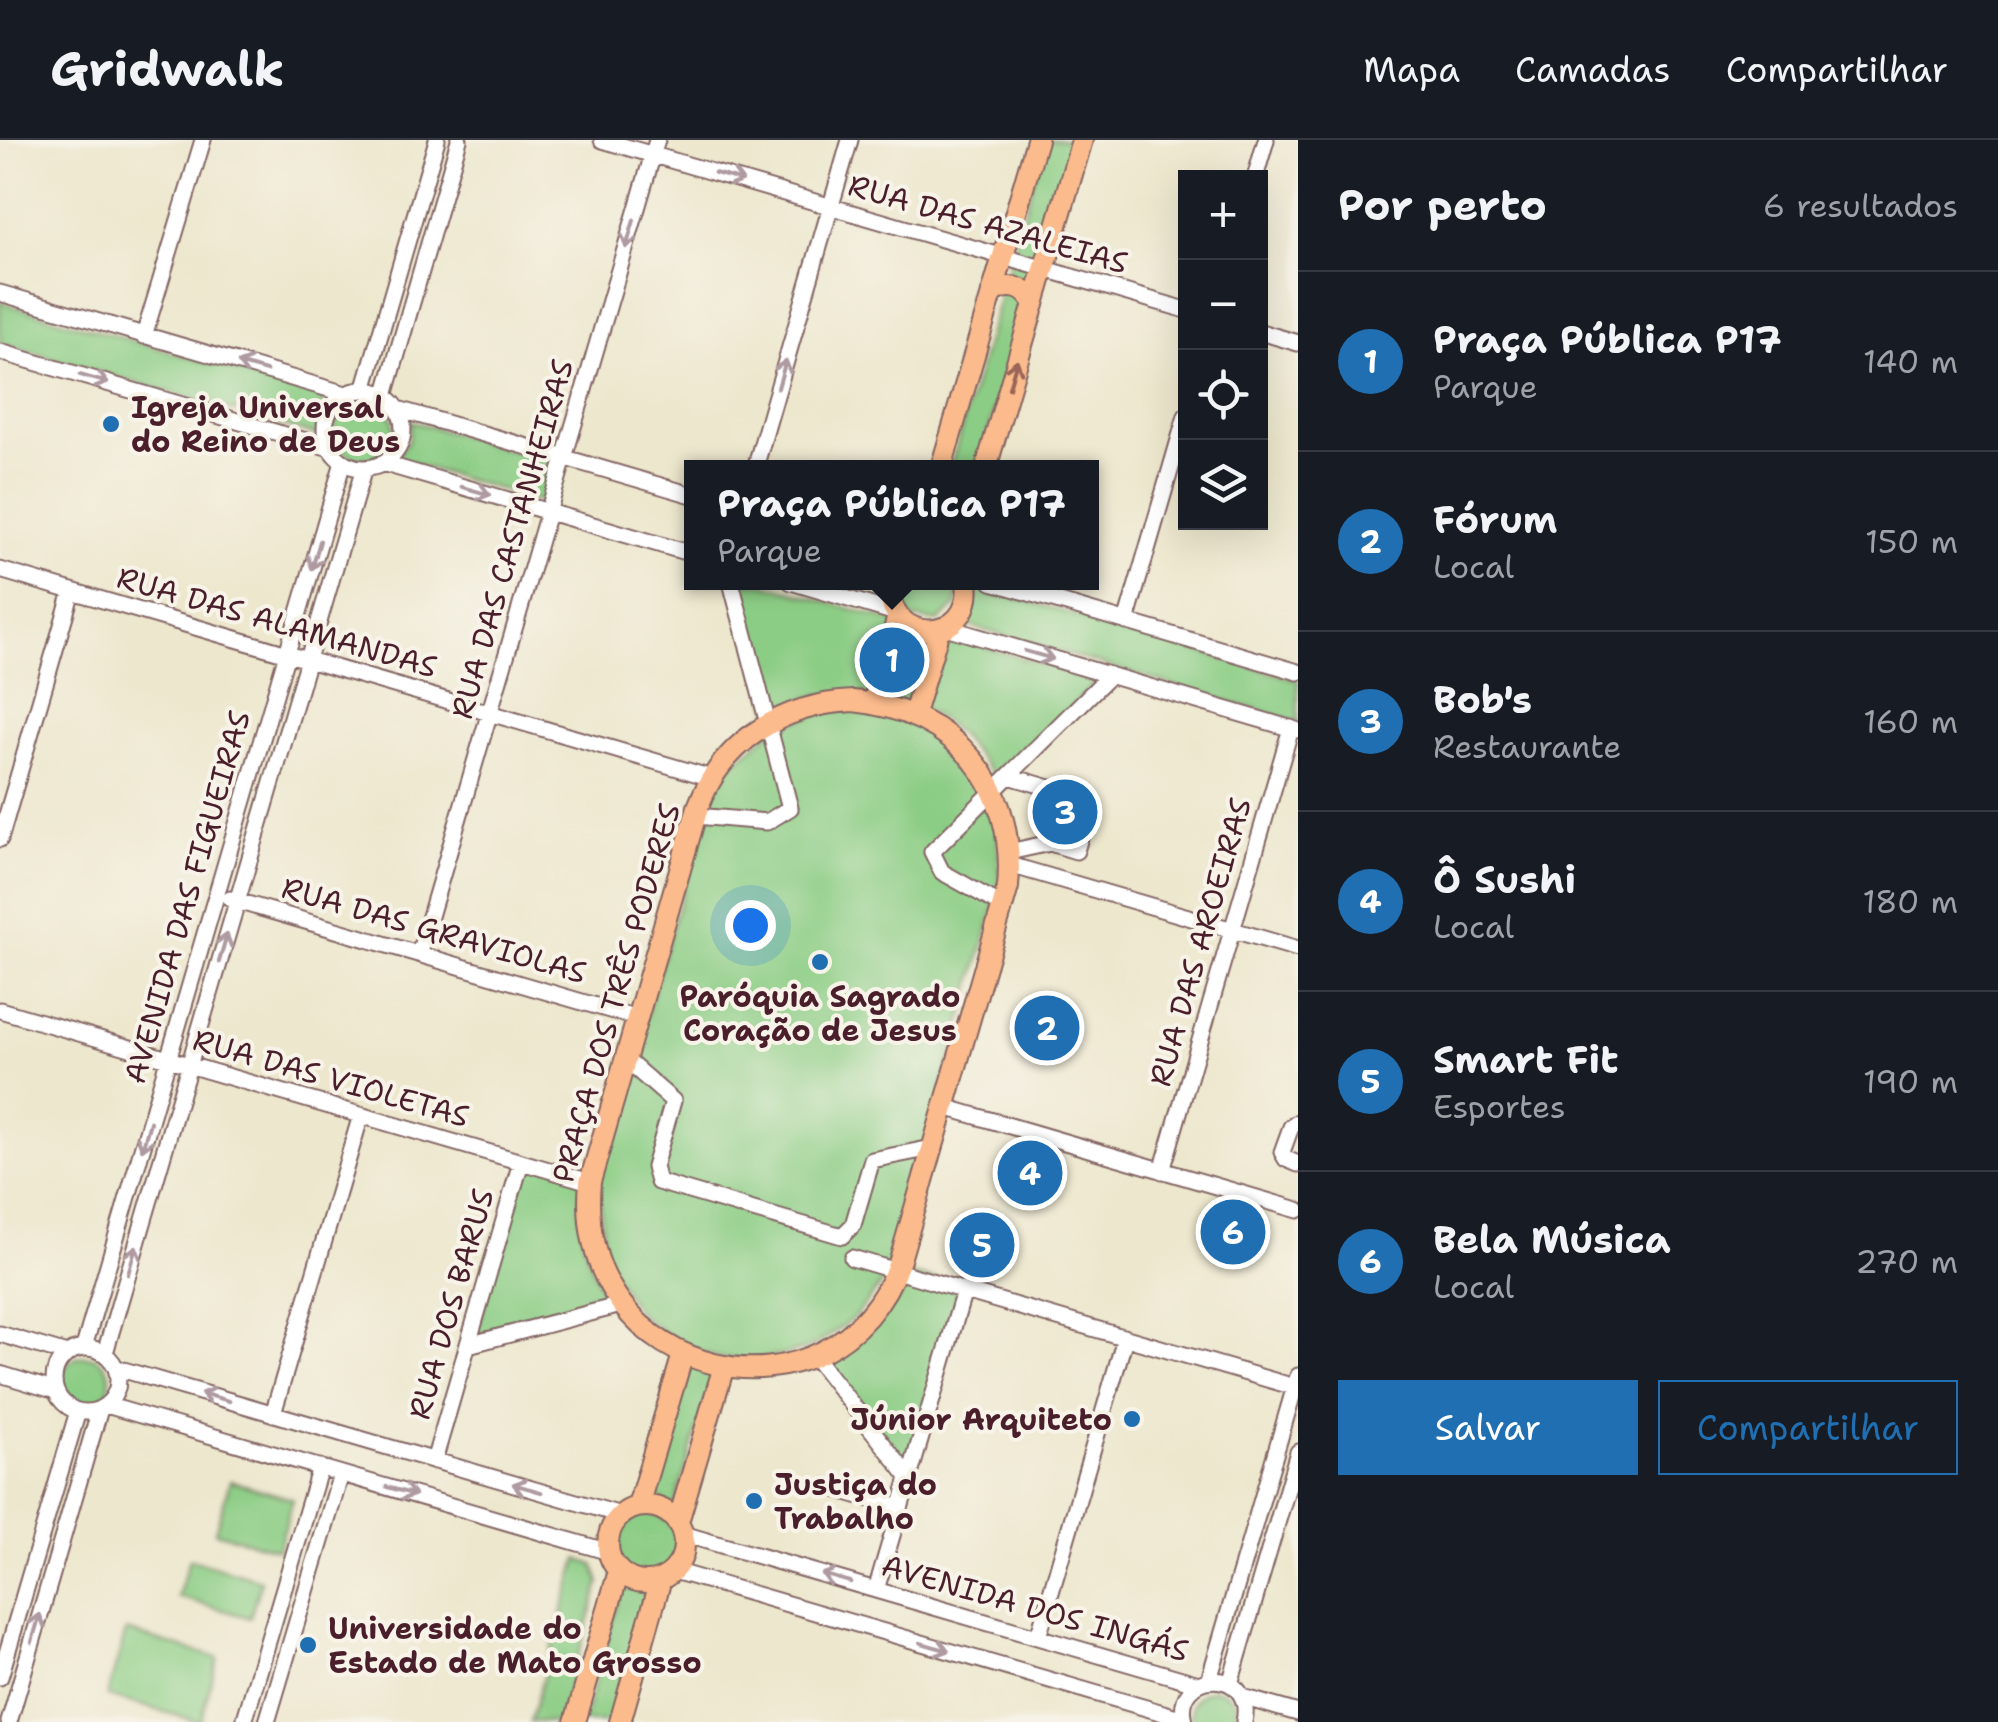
<!DOCTYPE html>
<html lang="pt">
<head>
<meta charset="utf-8">
<style>
  body { margin:0; font-family:"Shantell Sans",sans-serif; background:#242831; color:#f1f3f6 }
  .controls { position:absolute; right:30px; top:30px; display:grid; overflow:hidden; border-radius:0px; box-shadow:0 10px 40px #0002 }
  .controls button { width:90px; height:90px; display:grid; place-items:center; padding:0; border:0; border-bottom:2px solid #363941; background:#171b24; color:#f1f3f6; font:50px sans-serif }
  .you { position:absolute; left:750px; top:785px; width:35px; height:35px; margin:-25px; border:8px solid #fff; border-radius:50%; background:#1a73e8; box-shadow:0 0 0 15px #1a73e833 }
  .badge { display:grid; place-items:center; width:65px; height:65px; border-radius:50%; background:#1f6fb2; color:#fff; font-size:32px; font-weight:700 }
  .pin { position:absolute; translate:-50% -50%; border:5px solid #fff; box-shadow:0 2px 10px #0006 }
  .popup { position:absolute; left:684px; top:320px; width:415px; height:130px; box-sizing:border-box; display:grid; place-content:center; border-radius:0px; background:#171b24; filter:drop-shadow(0 2px 8px #0005); font-size:32px; white-space:nowrap; color:#9ea1a6 }
  .popup b { font-size:38px; color:#f1f3f6 }
  .popup::after { content:''; position:absolute; left:50%; top:100%; margin-left:-20px; border:20px solid transparent; border-top-color:#171b24 }
  .list { margin:0; padding:0; list-style:none }
  h2 { display:flex; justify-content:space-between; align-items:center; height:130px; margin:0; padding:0 40px; font-size:42px }
  h2 small { font-size:32px; font-weight:400; color:#9ea1a6 }
  .list li { display:grid; grid-template-columns:65px 1fr auto; gap:30px; align-items:center; box-sizing:border-box; height:180px; padding:0 40px; border-top:2px solid #363941 }
  .list b { display:block; font-size:38px; white-space:nowrap }
  .list p { margin:0; font-size:32px; white-space:nowrap; color:#9ea1a6 }
  .list em { font-size:32px; font-style:normal; color:#9ea1a6 }
  .actions { display:flex; gap:20px; padding:30px 40px }
  .actions a { flex:1; padding:22px 0; border:2px solid #1f6fb2; border-radius:0px; text-align:center; font-size:35px; color:#1f6fb2 }
  .actions .main { background:#1f6fb2; color:#fff }
  .icon { flex:none; width:55px; height:55px; fill:none; stroke:currentColor; stroke-width:2; stroke-linecap:round; stroke-linejoin:round }
  .map { position:relative; flex:none; width:1298px; height:1582px; overflow:hidden }
  header { display:flex; align-items:center; gap:60px; box-sizing:border-box; height:140px; padding:0 50px; background:#171b24; border-bottom:2px solid #363941 }
  header strong { font-size:48px }
  nav { display:flex; gap:55px; margin-inline-start:auto; font-size:35px }
  main { display:flex }
  aside { flex:1; background:#171b24 }
  .map>svg:first-child { display:block }
  .green { fill:#8ccd85; stroke:#6b7658; stroke-width:2.5 }
  .lines { fill:none; stroke-linecap:round; stroke-linejoin:round }
  .minor-casing { stroke:#836564; stroke-width:19 }
  .major-casing { stroke:#836564; stroke-width:24 }
  .minor { stroke:#fff; stroke-width:15 }
  .major { stroke:#fbbb8c; stroke-width:20 }
  .oneway { stroke:#ae9aa0 }
  .oneway2 { stroke:#9a6557 }
  .poi-dot { fill:#1f6fb2; stroke:#f7f3e8; stroke-width:4 }
  .labels { text-anchor:middle; dominant-baseline:central; stroke-width:8; stroke-linejoin:round; paint-order:stroke }
  .street-label { font-size:30px; fill:#4a1f2b; stroke:#f7f3e8 }
  .poi-label { font-size:30px; font-weight:bold; fill:#4a1f2b; stroke:#f7f3e8; text-anchor:start }
</style>
</head>
<body>
<header>
<strong>Gridwalk</strong>
<nav><a>Mapa</a><a>Camadas</a><a>Compartilhar</a></nav>
</header>
<main>
<div class="map">
<svg width="1298" height="1582" viewBox="0 0 1298 1582">
  <rect width="100%" height="100%" fill="#f7f3e8"/>
  <filter id="ink" filterUnits="userSpaceOnUse"><feTurbulence type="fractalNoise" baseFrequency=".01" numOctaves="2"/><feDisplacementMap in="SourceGraphic" scale="20" xChannelSelector="R" yChannelSelector="G"/><feConvolveMatrix kernelMatrix="1 2 1 2 8 2 1 2 1" color-interpolation-filters="sRGB"/></filter>
  <filter id="wash" filterUnits="userSpaceOnUse"><feTurbulence type="fractalNoise" baseFrequency=".0048" numOctaves="4" result="noise"/><feDisplacementMap in="SourceGraphic" scale="40" xChannelSelector="R" yChannelSelector="G"/><feGaussianBlur stdDeviation="2.25" result="paint"/><feColorMatrix in="noise" values="0 0 0 0 0 0 0 0 0 0 0 0 0 0 0 0 0 1.4 0 .05"/><feComposite in="paint" operator="in"/></filter>
  <g filter="url(#wash)">
    <rect width="100%" height="100%" fill="#ede7cd"/>
    <path class="green" d="M1045,0H1074L978,327L950,328Z
      M0,162L326,257L317,276L318,296L0,203Z
      M334 289a30 30 0 1 1 60 0a30 30 0 1 1-60 0Z
      M411,281L557,324L546,363L396,319L409,299Z
      M736,443H762L1098,540L997,641C984,625 971,606 956,592C925,561 873,550 831,554C809,555 789,564 770,572Z
      M898,443H959L957,465L938,482L912,478L899,463Z
      M976,446L1298,540V582L963,484L975,462Z
      M832,570H872L928,591L973,632L997,686L1000,748L893,1116L879,1147L854,1178L822,1201L804,1210L765,1219H724L688,1208L639,1174L606,1122L598,1042L709,660L730,626L776,587Z
      M527,1017L584,1032C572,1077 585,1125 610,1163L475,1198Z
      M903,1135L961,1142L907,1326L822,1219L880,1173Z
      M62 1240a24 24 0 1 1 48 0a24 24 0 1 1-48 0Z
      M687,1225L714,1232L674,1367L662,1360L649,1358Z
      M230,1341L293,1359L278,1410L215,1392Z
      M615 1404a31 31 0 1 1 62 0a31 31 0 1 1-62 0Z
      M189,1419L261,1440L250,1478L178,1457Z
      M578,1419L594,1425L600,1442L559,1582H530Z
      M623,1445L637,1450H650L612,1582H583Z
      M126,1491L218,1518L200,1582L107,1556Z
      M1212,1549C1232,1550 1240,1564 1235,1582H1193C1188,1565 1195,1553 1212,1549Z"/>
  </g>
  <g filter="url(#ink)">
    <g class="lines">
      <g class="minor-casing">
        <path id="minor" d="M602,0L1186,170
          M1255,38L1266,0
          M0,153L346,254
          M1260,192L1298,203
          M144,196L203,0
          M0,212L330,308
          M364,250L437,0
          M325 289a39 39 0 1 1 78 0a39 39 0 1 1-78 0Z
          M385,256L459,0
          M398,269L692,355
          M382,323L692,414
          M755,328L850,0
          M0,430L712,638
          M791,442L896,473
          M992,442L1298,532
          M1126,482L1186,276
          M945,487L1296,590
          M1009,636L1091,660L1076,711L1050,703L1009,712
          M696,676L767,682L790,668L731,442
          M0,699L72,451
          M1010,725L1298,809
          M230,759L637,878
          M1003,766L942,732L932,712L1110,535
          M419,814L657,0
          M0,870L590,1042
          M625,919L673,961L654,1027L658,1042L842,1096L853,1085L872,1020L932,1008
          M945,967L1298,1070
          M1298,982L1291,987L1282,1012L1286,1019L1298,1024
          M1162,1031L1291,588
          M852,1118L1298,1248
          M0,1194L67,1214
          M468,1205L621,1165
          M84,1207L343,322
          M54 1240a32 32 0 1 1 64 0a32 32 0 1 1-64 0Z
          M105,1213L364,328
          M813,1215L909,1337
          M117,1228L621,1375
          M0,1234L56,1251
          M106,1265L609,1412
          M273,1274L361,975
          M434,1321L521,1022
          M826,1346L900,1368
          M683,1394L1199,1544
          M674,1431L1184,1579
          M876,1450L964,1151
          M1038,1497L1125,1198
          M0,1537L78,1271
          M1209,1540L1298,1236
          M1230,1544L1298,1312
          M1242,1557L1298,1573
          M9,1582L100,1269
          M244,1582L320,1327
          M267,1582L341,1334
          M1185,1582C1171,1528 1256,1525 1244,1582"/>
      </g>
      <g class="major-casing">
        <path id="major" d="M992,153C1009,142 1026,146 1034,165
          M941,328L1037,0
          M986,328L1082,0
          M890,442C884,507 975,506 967,442
          M853,561C956,571 1017,645 1008,747L900,1120C836,1300 572,1243 590,1042L698,667C723,600 784,564 853,561Z
          M873,563L898,476
          M914,574L939,490
          M608 1404a38 38 0 1 1 76 0a38 38 0 1 1-76 0Z
          M638,1366L683,1214
          M678,1382L724,1226
          M575,1582L619,1431
          M620,1582L661,1439"/>
      </g>
      <use href="#minor" class="minor"/>
      <use href="#major" class="major"/>
    </g>
    <defs><path id="oneway-shaft" d="M-6 0H5M1.5-3L5.5 0L1.5 3" fill="none" stroke-width="1.6" stroke-linecap="round" stroke-linejoin="round" transform="scale(2.5)"/></defs>
    <g class="oneway">
      <use href="#oneway-shaft" transform="translate(729 37) rotate(16)"/>
      <use href="#oneway-shaft" transform="translate(630 94) rotate(106)"/>
      <use href="#oneway-shaft" transform="translate(252 227) rotate(-164)"/>
      <use href="#oneway-shaft" transform="translate(782 234) rotate(-74)"/>
      <use href="#oneway-shaft" transform="translate(94 239) rotate(16)"/>
      <use href="#oneway-shaft" transform="translate(476 351) rotate(16)"/>
      <use href="#oneway-shaft" transform="translate(316 415) rotate(106)"/>
      <use href="#oneway-shaft" transform="translate(1039 515) rotate(16)"/>
      <use href="#oneway-shaft" transform="translate(223 808) rotate(-74)"/>
      <use href="#oneway-shaft" transform="translate(146 996) rotate(106)"/>
      <use href="#oneway-shaft" transform="translate(132 1120) rotate(-74)"/>
      <use href="#oneway-shaft" transform="translate(215 1257) rotate(-164)"/>
      <use href="#oneway-shaft" transform="translate(527 1348) rotate(-164)"/>
      <use href="#oneway-shaft" transform="translate(401 1351) rotate(16)"/>
      <use href="#oneway-shaft" transform="translate(836 1438) rotate(-164)"/>
      <use href="#oneway-shaft" transform="translate(36 1488) rotate(-74)"/>
      <use href="#oneway-shaft" transform="translate(935 1507) rotate(16)"/>
    </g>
    <use class="oneway2" href="#oneway-shaft" transform="translate(1013 234) rotate(-74)"/>
  </g>
  <g class="poi-dot">
    <circle cx="111" cy="284" r="10"/>
    <circle cx="820" cy="822" r="10"/>
    <circle cx="1132" cy="1279" r="10"/>
    <circle cx="754" cy="1361" r="10"/>
    <circle cx="308" cy="1505" r="10"/>
  </g>
  <g class="labels">
    <g class="street-label">
      <text transform="translate(988 84) rotate(16)">RUA DAS AZALEIAS</text>
      <text transform="translate(512 399) rotate(-74)">RUA DAS CASTANHEIRAS</text>
      <text transform="translate(277 482) rotate(16)">RUA DAS ALAMANDAS</text>
      <text transform="translate(187 757) rotate(-74)">AVENIDA DAS FIGUEIRAS</text>
      <text transform="translate(434 790) rotate(16)">RUA DAS GRAVIOLAS</text>
      <text transform="translate(1200 802) rotate(-74)">RUA DAS AROEIRAS</text>
      <text transform="translate(616 853) rotate(-74)">PRAÇA DOS TRÊS PODERES</text>
      <text transform="translate(331 938) rotate(16)">RUA DAS VIOLETAS</text>
      <text transform="translate(451 1164) rotate(-74)">RUA DOS BARUS</text>
      <text transform="translate(1035 1468) rotate(16)">AVENIDA DOS INGÁS</text>
    </g>
    <g class="poi-label">
      <text x="131" y="267">Igreja Universal<tspan x="131" dy="34">do Reino de Deus</tspan></text>
      <text x="820" y="856" text-anchor="middle">Paróquia Sagrado<tspan x="820" dy="34">Coração de Jesus</tspan></text>
      <text x="1112" y="1279" text-anchor="end">Júnior Arquiteto</text>
      <text x="774" y="1344">Justiça do<tspan x="774" dy="34">Trabalho</tspan></text>
      <text x="328" y="1488">Universidade do<tspan x="328" dy="34">Estado de Mato Grosso</tspan></text>
    </g>
  </g>
</svg>
<div class="controls">
<button>+</button>
<button>−</button>
<button><svg class="icon" aria-label="locate" viewBox="0 0 24 24"><circle cx="12" cy="12" r="6"/><path d="M12 2v4M12 18v4M2 12h4M18 12h4"/></svg></button>
<button><svg class="icon" aria-label="layers" viewBox="0 0 24 24"><path d="M12 4l9 5-9 5-9-5zM3 14l9 5 9-5"/></svg></button>
</div>
<div class="you"></div>
<div class="pin badge" style="left:892px;top:520px">1</div>
<div class="popup"><b>Praça Pública P17</b>Parque</div>
<div class="pin badge" style="left:1047px;top:888px">2</div>
<div class="pin badge" style="left:1065px;top:672px">3</div>
<div class="pin badge" style="left:1030px;top:1033px">4</div>
<div class="pin badge" style="left:982px;top:1105px">5</div>
<div class="pin badge" style="left:1233px;top:1092px">6</div>
</div>
<aside>
<h2>Por perto<small>6 resultados</small></h2>
<ul class="list">
<li><span class="badge">1</span><div><b>Praça Pública P17</b><p>Parque</p></div><em>140 m</em></li>
<li><span class="badge">2</span><div><b>Fórum</b><p>Local</p></div><em>150 m</em></li>
<li><span class="badge">3</span><div><b>Bob's</b><p>Restaurante</p></div><em>160 m</em></li>
<li><span class="badge">4</span><div><b>Ô Sushi</b><p>Local</p></div><em>180 m</em></li>
<li><span class="badge">5</span><div><b>Smart Fit</b><p>Esportes</p></div><em>190 m</em></li>
<li><span class="badge">6</span><div><b>Bela Música</b><p>Local</p></div><em>270 m</em></li>
</ul>
<div class="actions"><a class="main">Salvar</a><a>Compartilhar</a></div>
</aside>
</main>
</body>
</html>
